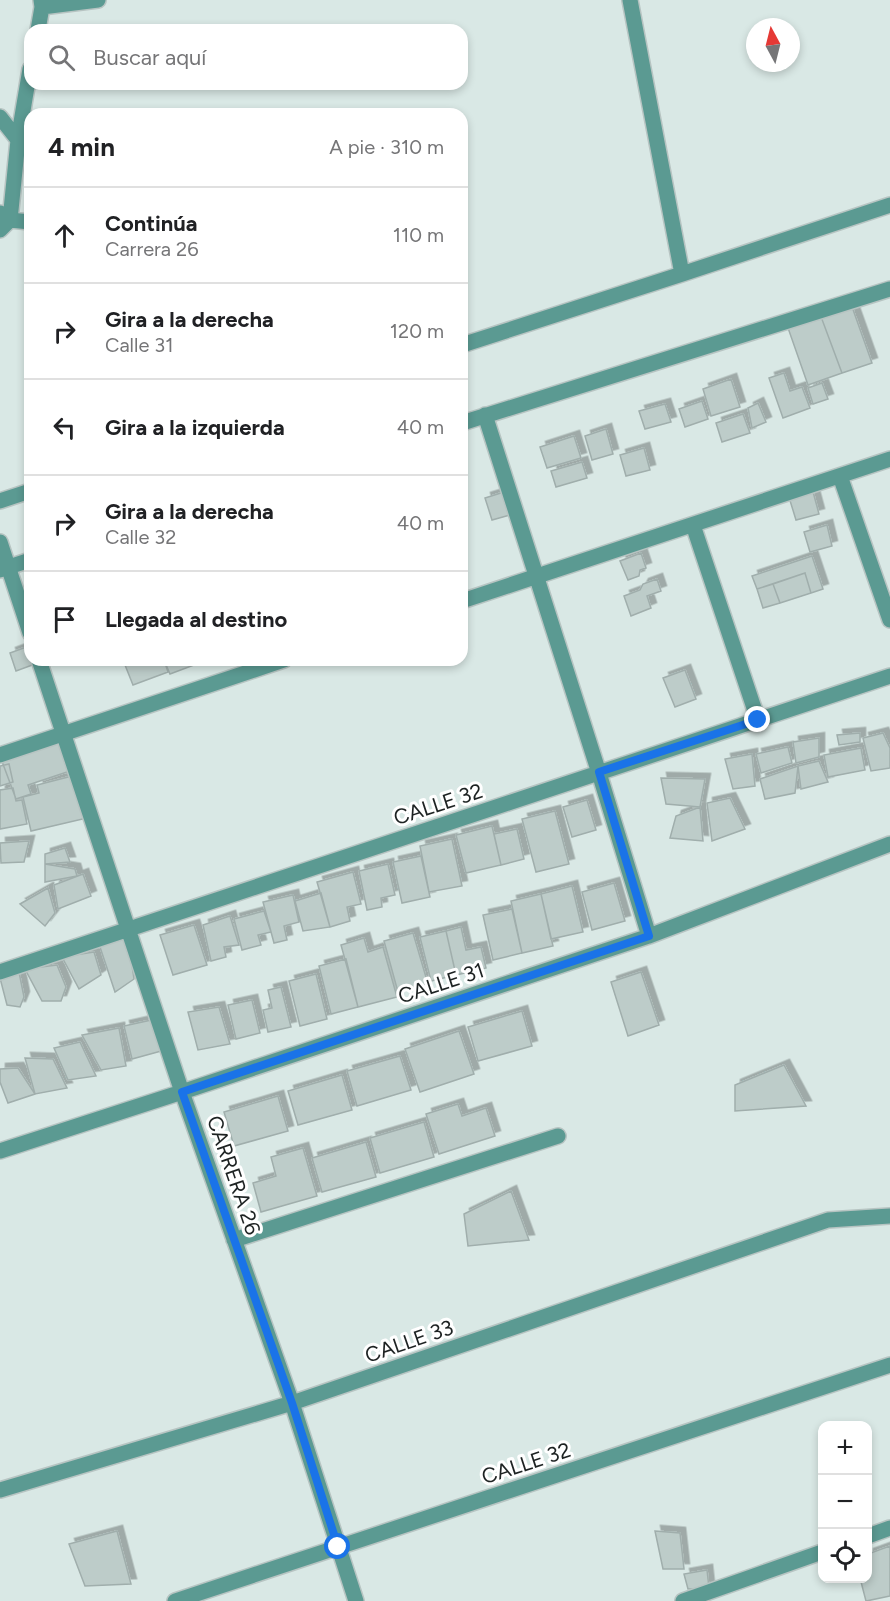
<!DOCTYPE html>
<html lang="es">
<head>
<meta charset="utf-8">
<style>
  body { margin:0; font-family:Figtree,sans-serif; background:#f2f2f2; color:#202124 }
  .controls { position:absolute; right:18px; bottom:18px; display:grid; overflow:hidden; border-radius:12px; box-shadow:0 3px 9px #0003 }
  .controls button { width:54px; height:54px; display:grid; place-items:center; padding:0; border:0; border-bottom:2px solid #e0e0e0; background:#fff; color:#202124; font:30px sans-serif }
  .compass { position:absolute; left:746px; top:18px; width:54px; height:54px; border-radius:50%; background:#fff; box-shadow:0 3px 9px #0003; rotate:353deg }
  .stop { position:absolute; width:18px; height:18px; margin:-14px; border:4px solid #1a73e8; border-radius:50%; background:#fff }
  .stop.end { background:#1a73e8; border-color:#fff; box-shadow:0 2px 6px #0008 }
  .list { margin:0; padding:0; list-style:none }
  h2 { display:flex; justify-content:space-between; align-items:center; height:78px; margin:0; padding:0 24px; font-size:26px }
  h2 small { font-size:20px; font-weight:400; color:#757577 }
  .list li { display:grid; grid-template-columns:39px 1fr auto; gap:18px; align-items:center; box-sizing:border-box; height:96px; padding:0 24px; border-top:2px solid #e0e0e0 }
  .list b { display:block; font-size:22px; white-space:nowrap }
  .list p { margin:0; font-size:20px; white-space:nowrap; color:#757577 }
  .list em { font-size:20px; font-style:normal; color:#757577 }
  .icon { flex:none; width:33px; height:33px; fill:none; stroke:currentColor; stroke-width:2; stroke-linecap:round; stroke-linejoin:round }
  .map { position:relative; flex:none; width:890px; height:1601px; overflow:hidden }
  .search { position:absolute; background:#fff; box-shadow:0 3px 9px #0003; left:24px; top:24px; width:444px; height:66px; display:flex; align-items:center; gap:15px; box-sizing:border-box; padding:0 21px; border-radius:18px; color:#757577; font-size:22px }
  .panel { position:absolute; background:#fff; box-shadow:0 3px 9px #0003; left:24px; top:108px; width:444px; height:558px; border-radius:18px }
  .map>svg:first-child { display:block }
  .building { fill:#bdccc9; stroke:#a0aeac; stroke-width:1.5; filter:url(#shadow) }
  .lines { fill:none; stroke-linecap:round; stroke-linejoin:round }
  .minor-casing { stroke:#b7c4c2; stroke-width:18 }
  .minor { stroke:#5b9a92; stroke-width:15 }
  .route { stroke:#1a73e8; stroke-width:8 }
  .labels { text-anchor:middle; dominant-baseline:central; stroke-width:6; stroke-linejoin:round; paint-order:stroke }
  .street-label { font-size:21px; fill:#1d2222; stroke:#fff }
</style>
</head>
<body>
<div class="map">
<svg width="890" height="1601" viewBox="0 0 890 1601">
  <defs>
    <filter id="shadow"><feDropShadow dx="5.5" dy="-5.5" stdDeviation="0" flood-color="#0004"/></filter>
  </defs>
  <rect width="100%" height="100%" fill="#d9e8e5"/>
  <path class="building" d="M851,304L872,363L842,373L820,314Z
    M820,314L842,373L808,385L787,325Z
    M784,373L790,391L802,387L810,408L783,418L769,378Z
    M731,379L740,407L711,416L703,389Z
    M822,383L828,399L813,404L808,388Z
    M702,401L708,419L685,427L679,409Z
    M758,403L766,422L752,428L748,408Z
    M665,404L671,422L645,429L639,411Z
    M743,414L750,433L722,442L716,423Z
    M606,429L613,454L592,460L585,436Z
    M574,436L581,458L547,468L540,447Z
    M644,448L650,470L626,476L620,455Z
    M582,462L587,478L556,487L551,471Z
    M812,488L819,514L796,520L788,494Z
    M504,492L510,515L492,520L485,498Z
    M827,525L832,546L810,552L804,532Z
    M641,553L646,568L640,570L639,576L628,580L620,561Z
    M812,556L823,589L811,593L805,573L757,589L752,576Z
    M805,573L811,593L780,603L773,584Z
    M657,579L661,591L647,596L651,608L631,616L624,596L640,590L643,584Z
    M773,584L780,603L763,608L757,589Z
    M29,646L30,660H34L35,664L16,671L10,653Z
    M123,660H164L168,672L133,685Z
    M164,660H202V662L170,674Z
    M685,670L696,699L675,707L663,678Z
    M860,733V742L839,745L837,735Z
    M883,733L890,748V768L871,771L863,738Z
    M61,735L73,770L28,785L31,794L16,799L0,756Z
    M819,738V757L796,763L793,742Z
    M788,747L792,763L761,773L756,754Z
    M861,748L865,770L828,777L824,755Z
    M752,754L755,786L733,789L725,759Z
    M819,761L828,782L801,789L798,766Z
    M9,764L13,782L0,786V766Z
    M798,766L795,793L765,799L760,779Z
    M76,775L87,818L31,831L23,797L39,793L37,785Z
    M661,778L705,779L700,807L666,804Z
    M13,788L16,801L22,800L27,824L0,829V790Z
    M730,798L745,829L712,841L707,803Z
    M587,800L596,830L572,837L563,807Z
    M700,807L703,841L670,838L676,816Z
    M555,811L569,864L536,872L522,819Z
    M492,826L501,865L466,873L456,835Z
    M517,829L524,859L501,865L494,834Z
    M452,839L462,886L429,892L420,846Z
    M29,841L24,862L1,863L0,843Z
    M65,848L70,862L45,864V854Z
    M421,856L430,897L402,903L393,862Z
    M45,864L75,869L77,876L45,882Z
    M388,864L395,895L381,898L382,907L367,910L359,871Z
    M353,872L361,904L347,907L350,921L330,927L317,882Z
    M83,874L91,896L58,909L54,885Z
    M614,883L625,921L592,930L582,892Z
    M572,886L583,932L551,939L541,894Z
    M48,888L55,913L45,926L20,904Z
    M321,893L330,927L303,931L295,901Z
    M541,894L553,946L522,953L511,901Z
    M293,895L299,922L284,926L287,940L274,943L263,902Z
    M512,909L522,953L493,960L483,915Z
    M264,911L271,932L258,935L261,945L242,950L234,919Z
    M230,916L239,945L224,947L226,957L211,961L203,925Z
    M194,925L207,965L173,975L160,935Z
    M461,927L466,950L481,947L486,968L456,975L446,931Z
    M446,931L456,975L431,981L420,937Z
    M413,933L428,984L398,992L384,941Z
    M128,938L134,979L115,992L99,944Z
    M364,938L368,952L383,947L397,997L358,1007L341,945Z
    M94,952L101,975L79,989L62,957Z
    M346,959L358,1007L331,1014L319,966Z
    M57,965L66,987L61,1001H42L25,969Z
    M19,972L24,997L20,1007L7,1005L0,978Z
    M641,972L659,1025L628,1036L611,982Z
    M316,974L327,1019L300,1026L289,981Z
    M281,987L291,1027L268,1032L263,1010L272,1008L268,990Z
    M252,1000L260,1033L236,1039L228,1005Z
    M219,1007L230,1044L198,1050L188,1012Z
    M522,1011L532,1046L478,1061L468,1027Z
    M156,1019L165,1050L132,1059L124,1026Z
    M119,1028L126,1066L101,1070L82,1035Z
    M459,1031L474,1074L420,1092L405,1049Z
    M80,1042L96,1076L68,1080L54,1048Z
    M400,1056L411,1090L357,1106L347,1071Z
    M25,1058L53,1059L67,1088L35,1094Z
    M784,1065L806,1106L735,1111V1085Z
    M18,1068L35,1094L8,1103L0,1082V1069Z
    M342,1075L352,1110L298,1125L288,1091Z
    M278,1096L288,1131L234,1146L224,1112Z
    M458,1104L462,1116L486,1108L495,1136L439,1154L426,1114Z
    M424,1122L434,1157L380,1173L370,1138Z
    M366,1142L376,1177L322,1192L312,1158Z
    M303,1148L317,1196L261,1212L253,1183L276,1176L271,1157Z
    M511,1191L529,1240L468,1246L464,1214Z
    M117,1531L131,1584L85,1586L69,1544Z
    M655,1531L680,1533L684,1569H663Z
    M890,1546V1596L866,1601L860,1578H868V1554Z
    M707,1570L709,1588L688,1589L684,1574Z"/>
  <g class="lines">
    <g class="minor-casing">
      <path id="minor" d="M630,0L682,274
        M42,7L98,0
        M38,30L42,7L41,0
        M0,117L18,140
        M0,213L10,220L30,222
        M0,230L10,220L18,140L30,69
        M462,345L682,274L890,205
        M485,415L599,773L649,936
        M462,423L890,289
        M840,476L890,620
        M0,501L30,491
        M693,525L758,720
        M0,542L30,633
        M0,570L30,560
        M462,601L890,459
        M39,660L182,1092L292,1403L356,1601
        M0,755L284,660
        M0,972L890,676
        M0,1151L182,1092L649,936L890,844
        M234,1240L558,1136
        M0,1490L292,1403L828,1220L890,1216
        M868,1536L890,1528
        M175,1601L890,1365
        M683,1601L822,1552"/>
    </g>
    <use href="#minor" class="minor"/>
  </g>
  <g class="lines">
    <path class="route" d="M338,1547L292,1403L182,1092L649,936L599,772L758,720"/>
  </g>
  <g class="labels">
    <g class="street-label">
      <text transform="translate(438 804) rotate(-18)">CALLE 32</text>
      <text transform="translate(441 983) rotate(-18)">CALLE 31</text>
      <text transform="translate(234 1175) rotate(71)">CARRERA 26</text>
      <text transform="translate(409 1341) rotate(-19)">CALLE 33</text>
      <text transform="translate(526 1463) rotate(-18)">CALLE 32</text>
    </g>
  </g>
</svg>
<div class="controls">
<button>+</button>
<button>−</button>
<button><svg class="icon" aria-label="locate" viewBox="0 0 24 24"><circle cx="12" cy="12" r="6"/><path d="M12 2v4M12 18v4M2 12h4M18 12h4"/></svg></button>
</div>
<svg class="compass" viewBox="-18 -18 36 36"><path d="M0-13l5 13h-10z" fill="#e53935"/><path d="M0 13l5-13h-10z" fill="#757577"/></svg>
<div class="stop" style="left:338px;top:1547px"></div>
<div class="stop end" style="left:758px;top:720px"></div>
<div class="search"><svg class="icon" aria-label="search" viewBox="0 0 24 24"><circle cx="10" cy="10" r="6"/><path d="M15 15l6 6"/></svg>Buscar aquí</div>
<section class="panel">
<h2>4 min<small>A pie · 310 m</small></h2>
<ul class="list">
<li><svg class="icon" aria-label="ahead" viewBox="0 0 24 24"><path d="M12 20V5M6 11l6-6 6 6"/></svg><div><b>Continúa</b><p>Carrera 26</p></div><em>110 m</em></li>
<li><svg class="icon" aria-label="right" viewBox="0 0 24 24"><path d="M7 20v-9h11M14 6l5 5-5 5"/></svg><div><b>Gira a la derecha</b><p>Calle 31</p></div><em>120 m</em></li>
<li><svg class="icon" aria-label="left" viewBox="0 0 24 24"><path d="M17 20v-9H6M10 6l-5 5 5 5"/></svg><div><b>Gira a la izquierda</b></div><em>40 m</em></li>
<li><svg class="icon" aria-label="right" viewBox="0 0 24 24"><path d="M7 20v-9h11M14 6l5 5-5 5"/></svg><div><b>Gira a la derecha</b><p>Calle 32</p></div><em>40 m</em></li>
<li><svg class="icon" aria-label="arrive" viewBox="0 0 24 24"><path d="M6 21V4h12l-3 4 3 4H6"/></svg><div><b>Llegada al destino</b></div></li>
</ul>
</section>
</div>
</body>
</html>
